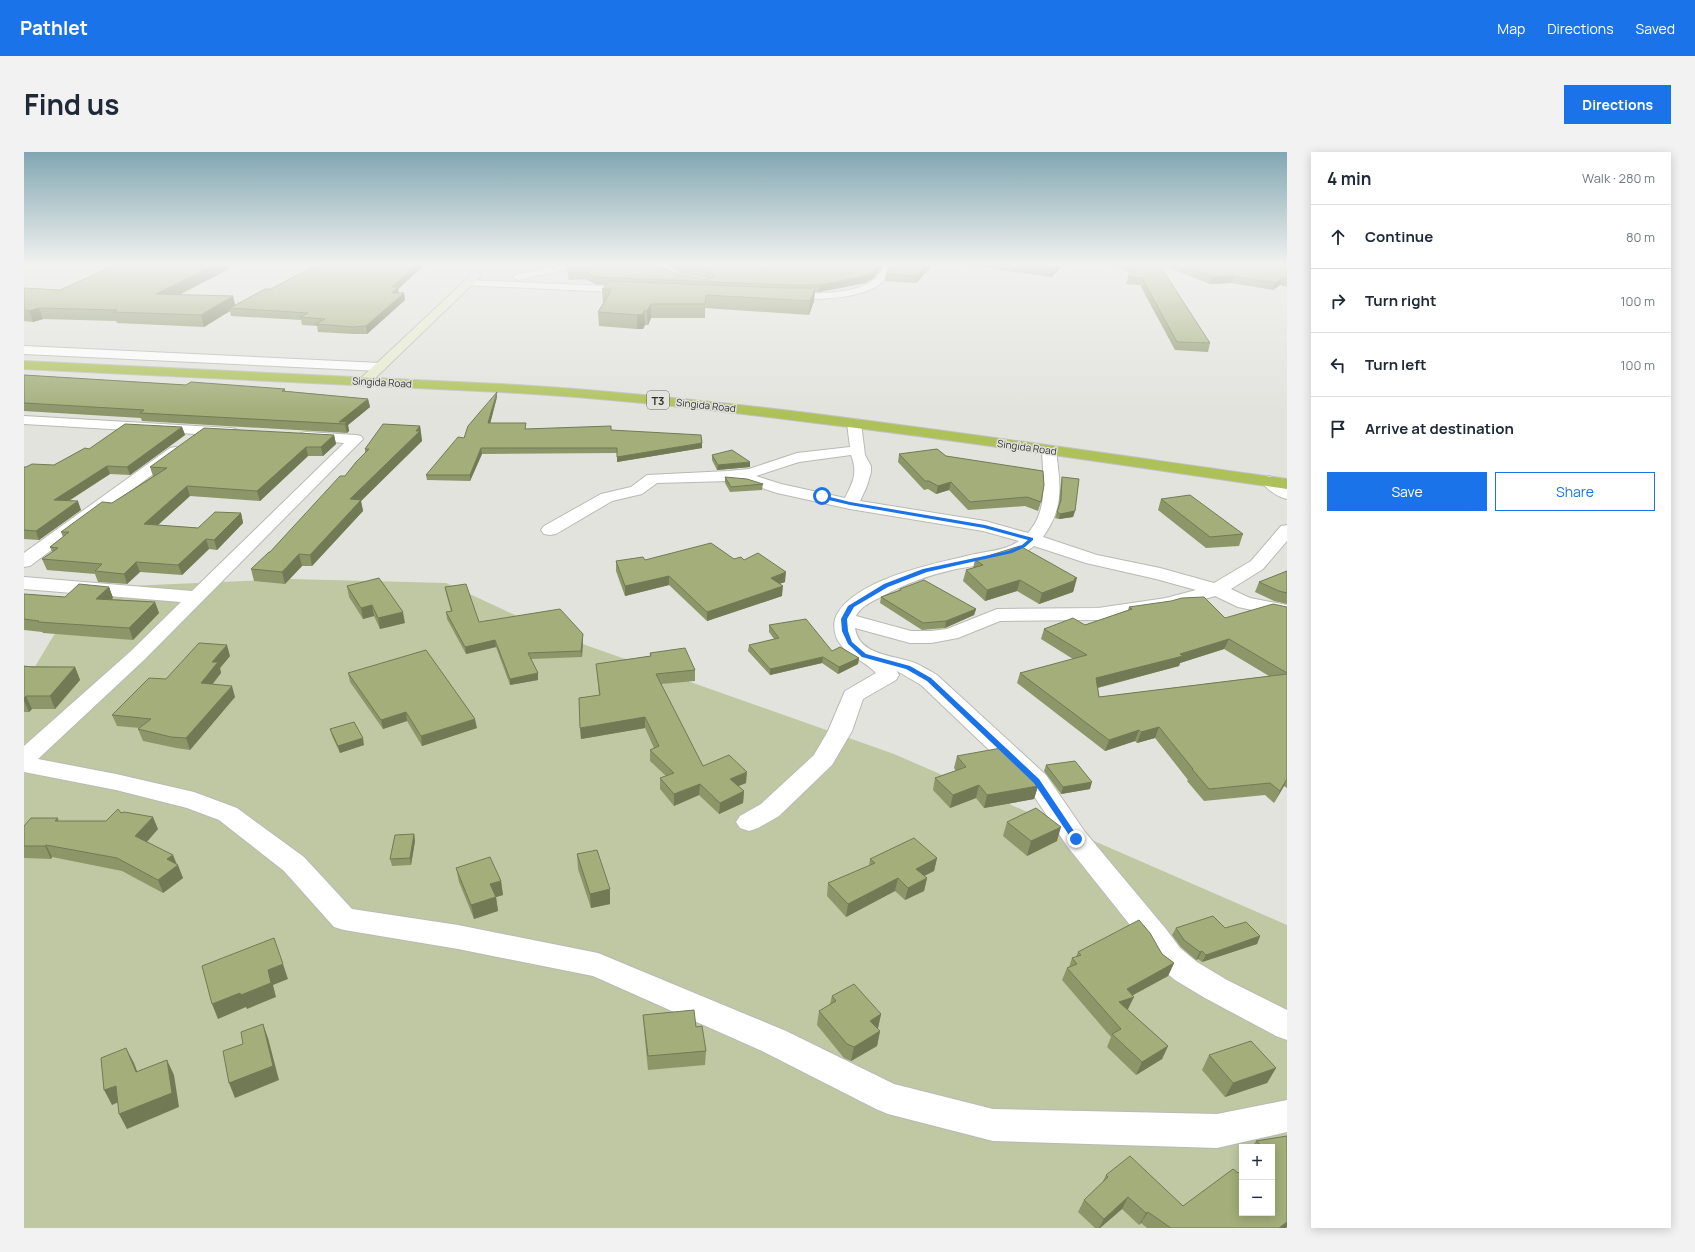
<!DOCTYPE html>
<html lang="en">
<head>
<meta charset="utf-8">
<style>
  body { margin:0; font-family:Manrope,sans-serif; background:#f2f2f3; color:#1f2937 }
  .controls { position:absolute; right:12px; bottom:12px; display:grid; overflow:hidden; border-radius:0px; box-shadow:0 2px 10px #0003 }
  .controls button { width:36px; height:36px; display:grid; place-items:center; padding:0; border:0; border-bottom:1px solid #e0e1e3; background:#fff; color:#1f2937; font:20px sans-serif }
  .stop { position:absolute; width:12px; height:12px; margin:-9px; border:3px solid #1a73e8; border-radius:50%; background:#fff }
  .stop.end { background:#1a73e8; border-color:#fff; box-shadow:0 1px 4px #0008 }
  .list { margin:0; padding:0; list-style:none }
  h2 { display:flex; justify-content:space-between; align-items:center; height:52px; margin:0; padding:0 16px; font-size:17px }
  h2 small { font-size:13px; font-weight:400; color:#747a83 }
  .list li { display:grid; grid-template-columns:26px 1fr auto; gap:12px; align-items:center; box-sizing:border-box; height:64px; padding:0 16px; border-top:1px solid #e0e1e3 }
  .list b { display:block; font-size:15px; white-space:nowrap }
  .list em { font-size:13px; font-style:normal; color:#747a83 }
  .actions { display:flex; gap:8px; padding:12px 16px }
  .actions a { flex:1; padding:9px 0; border:1px solid #1a73e8; border-radius:0px; text-align:center; font-size:14px; color:#1a73e8 }
  .actions .main { background:#1a73e8; color:#fff }
  .icon { flex:none; width:22px; height:22px; fill:none; stroke:currentColor; stroke-width:2; stroke-linecap:round; stroke-linejoin:round }
  .map { position:relative; flex:none; width:1263px; height:1076px; overflow:hidden; border-radius:0px }
  header { display:flex; align-items:center; gap:24px; box-sizing:border-box; height:56px; padding:0 20px; background:#1a73e8; color:#fff }
  header strong { font-size:19px }
  nav { display:flex; gap:22px; margin-inline-start:auto; font-size:14px }
  .intro { display:flex; align-items:center; justify-content:space-between; box-sizing:border-box; height:96px; padding:0 24px }
  h1 { margin:0; font-size:28px }
  .button { padding:10px 18px; border-radius:0px; background:#1a73e8; color:#fff; font-size:14px; font-weight:700 }
  main { display:flex; gap:24px; padding:0 24px }
  aside { flex:1; background:#fff; border-radius:0px; box-shadow:0 2px 10px #0003 }
  .map>svg:first-child { display:block }
  .green { fill:#bfc8a3; fill-rule:evenodd }
  .lines { fill:none; stroke-linecap:round; stroke-linejoin:round }
  .street-casing { stroke:#b9bab4; stroke-width:2 }
  .secondary-casing { stroke:#b9bab4; stroke-width:2 }
  .highway-casing { stroke:#c1c1c1; stroke-width:2 }
  .street { fill:#fff; fill-rule:evenodd }
  .secondary { fill:#e7eccd; fill-rule:evenodd }
  .highway { fill:#aec159; fill-rule:evenodd }
  .wall { fill:#8c9669; fill-rule:evenodd }
  .shaded-wall { fill:#727a55 }
  .building { fill:#a3ae7a; stroke:#727a55 }
  .route { fill:#1a73e8 }
  .labels { text-anchor:middle; dominant-baseline:central; stroke-width:3; stroke-linejoin:round; paint-order:stroke }
  .far-street-label { font-size:10px; fill:#30312f; stroke:#e2e3dd }
  .shield { fill:#e2e3dd; stroke:#656663; stroke-width:1 }
  .shield-label { font-size:11px; font-weight:bold; fill:#30312f }
</style>
</head>
<body>
<header>
<strong>Pathlet</strong>
<nav><a>Map</a><a>Directions</a><a>Saved</a></nav>
</header>
<div class="intro"><h1>Find us</h1><a class="button">Directions</a></div>
<main>
<div class="map">
<svg width="1263" height="1076" viewBox="0 0 1263 1076">
  <rect width="100%" height="100%" fill="#e2e3dd"/>
  <path class="green" d="M267,427L422,431L536,484L870,602L1263,773V1076H0V533L58,436ZM1218,995H1248V1061H1218Z"/>
  <g class="lines">
    <g class="street-casing">
      <path id="street" d="M546,111H563L558,114L494,128L489,125L491,123Z
        M861,111H871C867,117 864,124 859,129C841,149 785,147 760,148L755,145L760,142C787,141 829,144 851,127C856,123 858,116 861,111Z
        M443,128L608,135L613,138L608,141L440,133L438,131L440,129Z
        M0,194L356,211L360,212L362,215L360,218L356,219L0,202Z
        M0,264L207,276L212,277L214,280L212,283L207,284L0,272Z
        M830,267L835,268L837,271L841,303L847,314V320L843,334L836,349L961,369L1004,381C1025,357 1019,327 1018,298L1020,295L1025,294L1030,295L1032,298C1036,333 1041,354 1019,385L1073,403L1136,416L1190,431L1227,409L1257,374L1263,373V389L1239,417L1207,437L1226,446L1263,453V465L1214,455L1191,444L1143,458L1074,468L976,469L934,486L907,491H886L831,476C835,504 870,503 891,511C898,514 906,519 913,523L1022,623L1061,680L1142,777L1156,796L1173,810L1203,828L1263,858V888L1252,884L1181,846L1151,828L1134,814L1122,793L1043,694L1004,635L897,533L873,519L875,523L872,528L839,547L828,579L808,613L755,664L734,676L725,679L716,676L712,670L716,664L737,652L790,603L804,579L821,539L852,521C840,508 822,504 813,487C809,477 809,467 815,459C839,425 913,411 951,402C966,399 982,398 995,389L959,379L826,357L753,341L723,331L704,329L633,331L618,342L588,349L532,382L526,383L520,382L517,378L520,374L577,342L607,335L623,323L704,319L725,317L773,301L826,295L823,271L825,268ZM827,303C834,321 829,330 821,346L757,332L732,324L775,310ZM1010,394L1062,411L1132,427L1172,438L1142,446L1074,456L973,457L923,477L907,479H887L832,464C836,455 847,450 855,446C880,432 905,423 932,417C957,412 990,410 1010,394Z
        M282,280L332,283L337,284L339,287L121,507L14,607L92,622L170,640L213,656L280,705L328,757L434,773L574,801L762,879L870,932L969,957L1193,962L1263,948V980L1193,996L969,989L864,962L852,957L738,899L569,824L434,797L320,778L310,775L260,719L195,668L163,656L92,638L0,620V594L107,499L157,450L0,437V425L168,439L320,291L277,287L275,284L277,281Z
        M151,295L156,296L158,299L156,302L6,414L0,415V401L146,296Z
        M1245,324L1251,326L1263,335V347C1254,345 1242,337 1237,329L1239,326Z"/>
    </g>
    <g class="secondary-casing">
      <path id="secondary" d="M442,111H451L457,124L455,126L345,232H337L335,229L337,226L447,123Z"/>
    </g>
    <g class="highway-casing">
      <path id="highway" d="M0,209L494,233C593,239 693,250 792,262C949,282 1106,305 1263,327V337C1106,314 949,290 792,271C693,258 593,247 494,241L0,217Z"/>
    </g>
    <use href="#street" class="street"/>
    <use href="#secondary" class="secondary"/>
    <use href="#highway" class="highway"/>
  </g>
  <path class="wall" d="M96,111H224L204,113L205,117L155,143L209,144L211,153L247,137L296,111H403L374,137L375,141H380L381,148L343,182H330L294,180L293,174L278,173L277,168L207,164L206,159L180,175L93,171L92,169L19,167L9,170L0,169V136L36,138Z
    M638,111H860L850,126L841,131L795,140H791L790,149L785,163L681,156V166H627L624,173H621L619,177H613L575,174L574,160L580,150H579L578,137L582,133L571,132L561,127L545,128L543,119V112L650,121L683,128L685,127L657,121Z
    M869,111H911L892,131L861,129L862,122Z
    M927,111H1042L1027,125Z
    M1079,111H1263V135L1256,133L1249,138L1207,131L1186,132L1135,112L1186,191L1184,200L1151,198L1117,135V133L1102,132L1104,125L1106,120Z
    M0,223L162,233L261,237V239L344,247L346,255L324,273L325,279L323,281L118,269L117,266L0,259Z
    M473,245L466,271L503,277L587,278L678,291V296L593,310V301L458,302L446,329L403,328L402,323L440,286Z
    M396,274L398,289L337,349L339,359L288,414H278L261,432L230,429L227,417L246,400L321,324L341,301V297Z
    M158,275L161,283L106,323L86,322L45,349L57,358L15,388L0,387V315L30,313L65,297Z
    M310,283L312,292L299,304H284L236,349L166,344L134,373L174,376L217,361L219,371L193,398L185,397L158,423L116,420L103,432L74,430L71,422L23,418L18,407L28,400L26,395L39,385L37,380L88,351L129,324L126,315Z
    M875,302L922,304L1017,350L1014,359L1001,354L944,358L925,338L912,342L904,337L900,338L874,310Z
    M688,303L726,315L693,318L688,308Z
    M701,325L739,332L738,338L706,340L701,331Z
    M1038,325L1051,359L1049,365L1035,367L1031,366L1035,352L1037,330Z
    M1137,347L1219,382L1215,394L1182,396L1134,358Z
    M710,407L720,408L761,430L755,432L758,444L683,469L645,433L601,444L592,419V409L621,408Z
    M951,408L1050,437L1049,440L1015,452L993,439L961,449L939,429L942,418L949,416Z
    M1263,419V452L1250,449L1231,440L1235,430Z
    M323,434L381,471L356,477L350,464L339,467L325,445Z
    M85,435L89,446L87,447L131,450L135,461L109,488L19,481L18,480L0,478V442L41,445Z
    M421,435L455,470L559,482V488L558,505L507,507L514,521V528L486,533L472,495L442,502L423,467L422,460L427,459L422,441Z
    M876,437L952,457L950,463L921,476L898,478L856,451L857,445L875,438Z
    M1105,455L1201,466L1263,455V636L1260,634L1250,651L1241,643L1180,649L1163,629L1164,628L1131,586L1113,591L1111,589L1081,599L993,531L996,521L1049,507L1017,487L1020,477L1061,473L1104,458ZM1200,497L1245,524L1075,545L1074,536L1155,514L1156,511Z
    M745,473L808,499L835,506L834,512L814,522L798,511L746,523L724,499L725,493L750,487L745,480Z
    M626,501L671,518V529L637,532L679,614L722,631L714,634L720,639L719,651L695,662L675,643L650,654L636,637V626L642,624L626,609V598L630,596L621,576L557,587L555,546L575,543L573,522L572,512L626,504Z
    M206,504L196,516L197,521L189,532L211,545L166,598L152,596L119,589L114,577L116,576L93,574L88,563L142,527Z
    M0,514L51,515L56,528L31,557H8L5,560H0Z
    M324,521L453,576L398,594L383,569L359,577L326,530Z
    M306,577L340,593L316,601L308,584Z
    M933,604L1014,634L1010,647L960,656L952,646L926,656L909,638L911,626L932,619L930,616Z
    M1022,613L1066,637L1037,642L1020,619Z
    M97,661L134,677L123,690L149,703L159,726L139,741L98,719L28,705L27,707L0,706V674L34,666L35,669H82Z
    M983,670L1033,689L1003,704L979,684Z
    M390,682L391,689L387,713L368,714L366,707Z
    M553,702L586,737V752L567,756L554,717Z
    M913,706L910,719L900,724L903,726L900,739L881,748L871,739L822,765L803,744L804,731L845,714L846,707Z
    M432,716L477,729L479,743L472,745L474,759L450,767L435,730Z
    M1152,776H1201L1236,784L1233,792L1178,810L1174,807L1172,808L1157,795L1148,783Z
    M1054,800L1138,802L1150,811L1144,824L1109,843L1104,857V858L1144,894L1138,907L1112,923L1083,895L1087,885L1038,828L1043,816L1045,815L1048,806L1052,805Z
    M808,844L857,862L854,876V877L856,879L853,894L827,909L820,906L793,873L795,859L806,852Z
    M619,863L672,875L682,899L681,913L624,918L620,877Z
    M1185,903L1252,916L1243,931L1201,945L1178,918Z
    M1263,984L1262,1076H1123L1117,1071L1115,1073L1098,1057L1076,1076H1071L1054,1060L1060,1048L1078,1031L1082,1023L1159,1054L1214,1021L1248,995H1228L1232,989Z"/>
  <path class="shaded-wall" d="M195,111H224L204,113L205,117L135,153L132,142Z
    M395,111H403L374,137L375,142L368,141V135Z
    M532,111H540L532,113Z
    M856,111H860L850,126L841,131L795,140V133Z
    M906,111H911L892,131L893,124Z
    M1037,111H1042L1027,125L1029,118Z
    M1210,124L1207,131L1186,132L1188,125Z
    M1258,126L1256,133L1249,138L1251,131Z
    M791,136L790,149L785,163L786,149Z
    M380,141L381,148L343,182L342,174Z
    M209,144L212,156H206V159L180,175L177,163Z
    M627,152V166L624,173L623,159Z
    M15,156L19,167L9,170L5,159Z
    M620,159L621,173L619,177H613V163Z
    M473,240V245L465,276L464,271Z
    M344,247L346,255L324,273L325,279L323,281L321,272L315,270Z
    M396,274L398,289L337,349L339,359L288,414L286,403L326,347L392,279Z
    M158,275L161,283L106,323L103,315Z
    M310,283L312,292L299,304L297,295Z
    M678,291V296L593,310V305Z
    M282,295L284,304L236,349L233,339Z
    M457,296L458,302L446,329V323Z
    M726,310V315L693,318L694,313Z
    M83,314L86,322L33,356L30,348Z
    M927,330L925,338L912,342L914,334Z
    M163,334L166,344L124,382L120,372Z
    M54,349L57,358L15,388L12,379Z
    M1051,359L1049,365L1035,367L1036,362Z
    M217,361L219,371L193,398L190,388Z
    M182,387L185,397L158,423L154,413Z
    M275,402L278,414L261,432L258,420Z
    M112,410L116,420L103,432L100,422Z
    M762,420L761,430L746,435L747,426Z
    M645,424V433L601,444V434Z
    M1053,426L1050,437L1049,440L1015,452L1018,441Z
    M996,428L993,439L961,449L963,438Z
    M759,434L758,444L683,469V460Z
    M85,435L89,446L76,458L72,447Z
    M131,450L135,461L109,488L105,476Z
    M348,453L350,464L339,467L337,456Z
    M952,457L950,463L921,476L922,469Z
    M379,460L381,471L356,477L354,466Z
    M559,482V488L558,505L557,499Z
    M1205,487L1200,497L1156,511L1155,514L1068,537L1072,526L1156,502Z
    M471,488L472,495L442,502L441,495Z
    M203,493L206,504L196,516L197,521L180,542L177,531L188,510Z
    M799,505L798,511L746,523V517Z
    M835,506L834,512L814,522L815,515Z
    M51,515L56,528L31,557L26,544Z
    M514,521V528L486,533V527Z
    M208,534L211,545L166,598L162,586Z
    M2,544L8,557L5,560L0,549V546Z
    M382,560L383,569L359,577L357,568Z
    M621,565V576L557,587L556,576Z
    M451,567L453,576L398,594L397,584Z
    M1135,575L1131,586L1113,591L1117,580Z
    M1115,578L1111,589L1081,599L1085,588Z
    M339,586L340,593L316,601L314,594Z
    M723,620L722,631L705,638L706,627Z
    M1263,627L1260,634L1250,651L1256,639Z
    M1068,630L1066,637L1037,642L1039,635Z
    M676,632L675,643L650,654V642Z
    M955,633L952,646L926,656L929,643Z
    M1014,634L1010,647L960,656L963,643Z
    M720,639L719,651L695,662L696,651Z
    M129,665L134,677L117,696L111,684Z
    M1037,675L1033,689L1003,704L1007,689Z
    M390,682L391,689L387,713L386,706Z
    M22,693L28,705L27,707L21,694Z
    M149,703L153,714L154,713L159,726L139,741L134,728L143,707Z
    M913,706L910,719L890,729L892,717Z
    M874,726L871,739L822,765L824,752Z
    M903,726L900,739L881,748L884,736Z
    M477,729L479,743L472,745L474,759L450,767L447,753L466,732Z
    M586,737V752L567,756L566,742Z
    M1236,784L1233,792L1178,810L1182,803Z
    M1178,799L1174,807L1172,808L1176,800Z
    M1150,811L1144,824L1100,848L1110,845L1104,857L1090,863L1095,850L1103,837Z
    M259,812L264,827L249,833L252,845L223,857L222,855L194,867L188,852L244,818Z
    M857,862L854,876L843,883L846,869Z
    M239,872L244,886L255,928L211,946L205,931Z
    M856,879L853,894L827,909L830,895Z
    M1144,894L1138,907L1112,923L1118,910Z
    M102,896L110,911L119,935L112,920Z
    M143,908L150,923L155,955L103,977L95,962Z
    M1252,916L1243,931L1201,945L1209,931Z
    M92,934L99,948L88,953L80,938Z
    M1104,1045L1098,1057L1076,1076H1075L1080,1067Z
    M1124,1060L1117,1071L1115,1073L1122,1061Z
    M1263,1070V1075L1262,1076H1255Z"/>
  <path class="building" d="M96,111H195L132,142L209,144L177,163L89,160L93,158L15,156L5,159L0,158V136L36,138Z
    M296,111H395L368,135H374L368,141H380L342,174L329,175L292,172L301,167L276,165L284,161L206,156L241,137H247Z
    M548,111H632L650,121L683,128L690,124L687,121L657,114L651,111H856L851,119L842,124L795,133H761L571,125L561,120L545,121L543,112Z
    M869,111H906L893,124L862,122Z
    M975,111H1037L1029,118Z
    M1102,111H1134L1186,191L1153,190L1119,128L1120,126L1104,125L1110,113Z
    M1152,111H1263V127L1258,126L1251,131L1210,124L1188,125Z
    M586,129L761,136H791L786,149L682,143L681,152H627L623,159H620L619,162L613,163L574,160L588,137H578Z
    M0,223L162,233L167,230L261,237L258,239L344,247L315,270H323L321,272L116,261L120,258L0,251Z
    M473,240L464,271H502L501,277L587,274V278L677,283L678,291L593,305V296H457L446,323H402L434,285L440,286L444,274Z
    M101,272L158,275L103,315L83,314L30,348L54,349L12,379L0,378V315H2L8,312L30,313L61,296L65,297Z
    M359,272L396,274L392,279H396L326,347L337,348L286,403L275,402L258,420L227,417L245,400H246L316,324H321L332,310L345,297H341Z
    M180,276L310,283L297,295H282L233,339L163,334L120,372L174,376L191,360L217,361L190,388L182,387L154,413L112,410L100,422L71,419L78,412L18,407L34,396L26,395L45,380H37L78,350L88,351L143,316L126,315Z
    M913,297L922,304L1019,319L1020,333L1017,350L1003,345L946,350L927,330L914,334L905,329H901L875,302Z
    M708,298L726,310L694,313L688,303Z
    M701,325L723,327L739,332L707,335Z
    M1038,325L1055,327L1051,359L1036,362L1033,360L1037,348Z
    M1166,343L1219,382L1186,385L1137,347Z
    M687,391L710,407L717,405L720,408L734,401L762,420L747,426L759,434L683,460L645,424L601,434L592,409L619,405L621,408Z
    M996,394L1053,426L1050,427L1052,428L1018,441L996,428L963,438L942,418L959,413L951,408Z
    M1263,419V441L1255,439L1235,430Z
    M355,426L379,460L354,466L348,453L337,456L323,434Z
    M900,428L952,457L922,469L899,471L857,445L877,438L876,437Z
    M55,432L85,435L72,447L131,450L105,476L14,470L15,469L0,467V442L41,445Z
    M442,432L455,470L536,457L559,482L557,499L504,501L514,521L486,527L471,488L441,495L422,460L428,459L421,435Z
    M1180,445L1201,466L1249,452L1263,455V521L1205,487L1156,502L1159,504L1072,526L1075,545L1263,522V627L1256,639L1246,631L1185,637L1168,617H1169L1135,575L1117,580L1115,578L1085,588L996,521L1063,503L1020,477L1049,466L1061,473L1108,457L1105,455L1147,449L1158,446Z
    M782,467L808,499L816,495L835,506L815,515L799,505L746,517L725,493L755,486L745,473Z
    M175,491L203,493L188,510H194L177,531L208,534L162,586L147,585L114,577L127,567L88,563L125,526L142,527Z
    M661,496L671,518L632,522L679,614L705,603L723,620L706,627L720,639L696,651L676,632L650,642L636,626L650,621L626,598L635,594L621,565L556,576L555,546L576,543L572,512L627,504L626,501Z
    M402,498L451,567L397,584L382,560L357,568L324,521Z
    M0,514L8,515H51L26,544H2L0,546Z
    M330,570L339,586L314,594L306,577Z
    M977,596L1006,623L1014,634L963,643L955,633L929,643L911,626L942,615L933,604Z
    M1051,609L1068,630L1039,635L1022,613Z
    M1012,656L1037,675L1007,689L983,670Z
    M94,657L97,661L100,660L129,665L111,684L149,703L143,707L154,713L134,728L93,706L22,693L21,694H0V674L7,666H34L31,669H82Z
    M390,682L386,706L366,707L371,683Z
    M890,686L913,706L892,717L903,726L884,736L874,726L824,752L804,731L851,711L846,707Z
    M573,698L586,737L566,742L553,702Z
    M466,705L477,729L466,732L472,745L447,753L432,716Z
    M1189,764L1201,776L1222,770L1236,784L1182,803L1178,799L1176,800L1160,788L1152,776Z
    M1115,768L1126,781L1138,802L1150,811L1103,837L1110,845L1095,850L1144,894L1118,910L1088,882L1097,877L1043,816L1053,812L1048,806L1057,803L1054,800Z
    M250,786L259,812L244,818L247,831L217,843L216,841L188,852L178,814Z
    M830,832L857,862L846,869L856,879L830,895L823,892L795,859L812,849L808,844Z
    M670,858L672,875L678,874L682,899L624,904L619,863Z
    M239,872L249,914L205,931L199,899L219,892L217,880Z
    M1227,889L1252,916L1209,931L1185,903Z
    M102,896L112,920L143,908L148,941L95,962L92,934L80,938L77,906Z
    M1263,984V1070L1255,1076H1147L1124,1060L1122,1061L1104,1045L1080,1067L1060,1048L1084,1025L1082,1023L1106,1004L1159,1054L1209,1017L1214,1021L1218,1018V1061H1248V995H1239L1232,989Z"/>
  <linearGradient id="sky" x2="0" y2="1"><stop stop-color="#82a7b2"/><stop offset="0.43" stop-color="#f2f2f0"/><stop offset="1" stop-color="#f2f2f0" stop-opacity="0"/></linearGradient>
  <rect width="1263" height="261" fill="url(#sky)"/>
  <path class="route" d="M798,343L826,350L961,373L1009,386V388L1001,395L988,401L903,420L864,435L830,455L823,467L824,479L828,490L842,502L886,514L907,526L1015,627L1054,685V689H1049L1010,631L903,529L882,517L838,505L824,492L818,479L817,467L824,454L860,432L899,417L984,399L998,393L1004,388L960,376L826,353L796,346Z"/>
  <g class="labels">
    <g class="far-street-label">
      <text transform="translate(358 230) rotate(3)">Singida Road</text>
      <text transform="translate(682 253) rotate(6)">Singida Road</text>
      <text transform="translate(1003 295) rotate(8)">Singida Road</text>
    </g>
    <rect class="shield" x="623" y="239" width="22" height="18" rx="3"/>
    <g class="shield-label">
      <text x="634" y="248">T3</text>
    </g>
  </g>
</svg>
<div class="controls">
<button>+</button>
<button>−</button>
</div>
<div class="stop" style="left:798px;top:344px"></div>
<div class="stop end" style="left:1052px;top:687px"></div>
</div>
<aside>
<h2>4 min<small>Walk · 280 m</small></h2>
<ul class="list">
<li><svg class="icon" aria-label="ahead" viewBox="0 0 24 24"><path d="M12 20V5M6 11l6-6 6 6"/></svg><div><b>Continue</b></div><em>80 m</em></li>
<li><svg class="icon" aria-label="right" viewBox="0 0 24 24"><path d="M7 20v-9h11M14 6l5 5-5 5"/></svg><div><b>Turn right</b></div><em>100 m</em></li>
<li><svg class="icon" aria-label="left" viewBox="0 0 24 24"><path d="M17 20v-9H6M10 6l-5 5 5 5"/></svg><div><b>Turn left</b></div><em>100 m</em></li>
<li><svg class="icon" aria-label="arrive" viewBox="0 0 24 24"><path d="M6 21V4h12l-3 4 3 4H6"/></svg><div><b>Arrive at destination</b></div></li>
</ul>
<div class="actions"><a class="main">Save</a><a>Share</a></div>
</aside>
</main>
</body>
</html>
